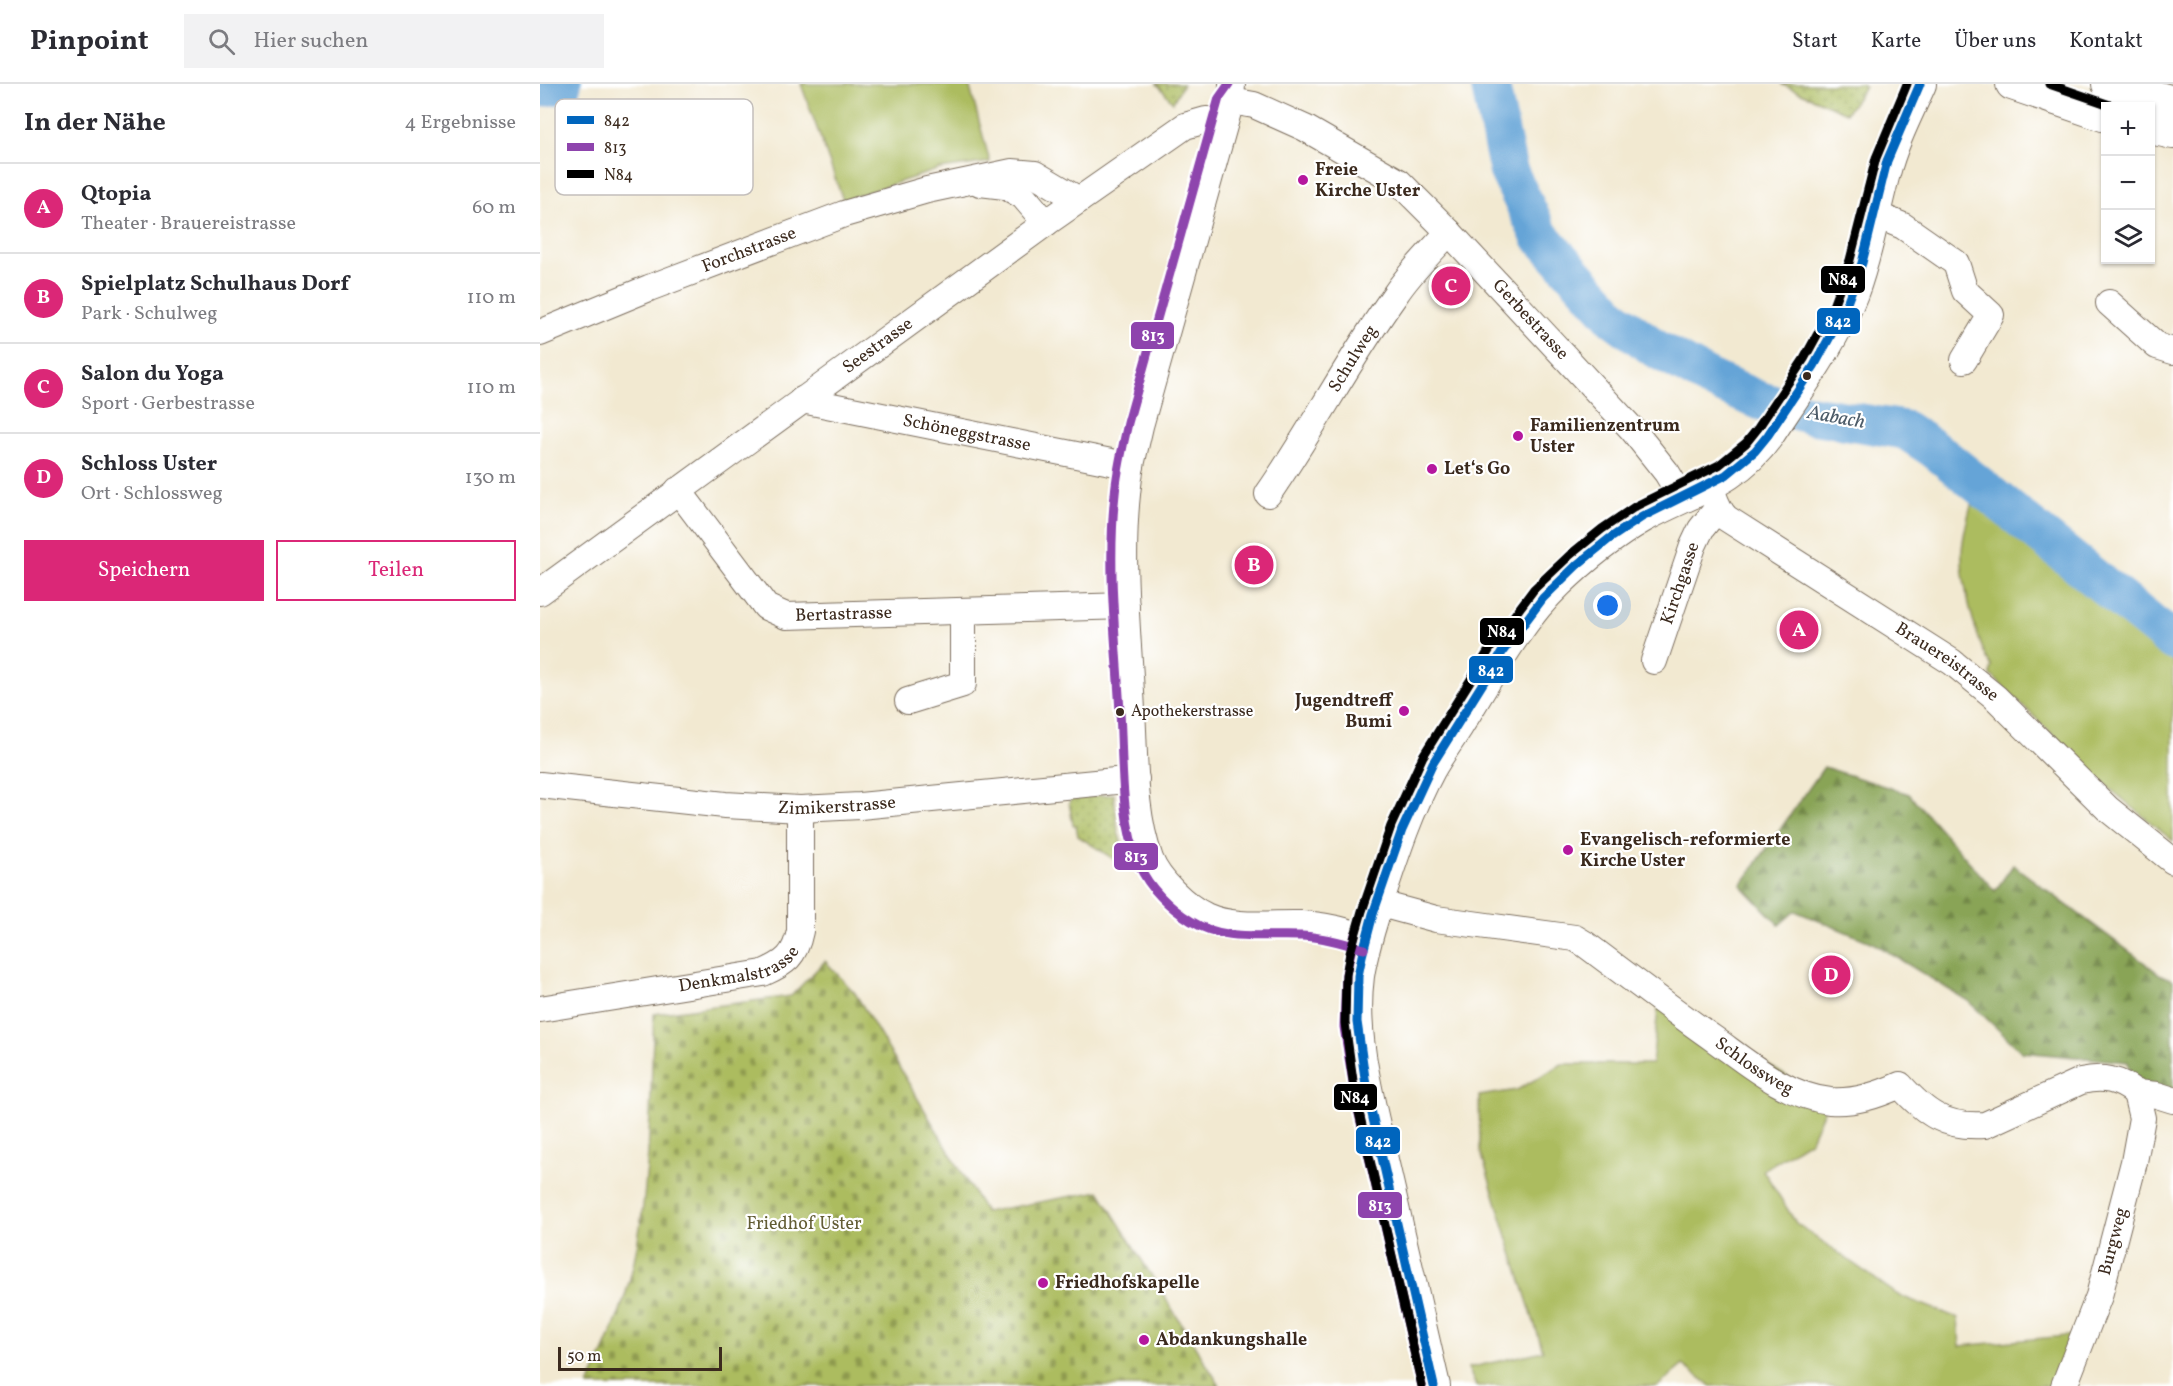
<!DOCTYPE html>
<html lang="de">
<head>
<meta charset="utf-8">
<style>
  body { margin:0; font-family:Vollkorn,serif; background:#f2f2f3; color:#2b2b33 }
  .controls { position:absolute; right:18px; top:18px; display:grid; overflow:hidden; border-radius:0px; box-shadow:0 2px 4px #0004 }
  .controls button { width:54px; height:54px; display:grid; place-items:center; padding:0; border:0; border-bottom:2px solid #e1e1e2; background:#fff; color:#2b2b33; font:30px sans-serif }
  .scale { position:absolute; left:18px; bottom:15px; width:164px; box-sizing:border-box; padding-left:6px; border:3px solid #3b2a1e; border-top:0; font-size:16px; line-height:21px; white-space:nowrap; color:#3b2a1e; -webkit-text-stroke:4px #fff; paint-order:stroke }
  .you { position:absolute; left:1068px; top:522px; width:21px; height:21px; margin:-15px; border:4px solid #fff; border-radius:50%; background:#1a73e8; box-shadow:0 0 0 9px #1a73e833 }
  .badge { display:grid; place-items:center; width:39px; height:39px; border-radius:50%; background:#db2777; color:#fff; font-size:20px; font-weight:700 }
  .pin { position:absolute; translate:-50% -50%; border:3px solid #fff; box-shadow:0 2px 6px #0006 }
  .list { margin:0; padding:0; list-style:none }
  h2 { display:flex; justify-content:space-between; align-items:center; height:78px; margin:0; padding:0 24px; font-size:26px }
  h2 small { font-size:20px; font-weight:400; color:#7c7c81 }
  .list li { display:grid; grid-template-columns:39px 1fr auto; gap:18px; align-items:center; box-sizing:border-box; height:90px; padding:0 24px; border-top:2px solid #e1e1e2 }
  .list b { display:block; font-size:22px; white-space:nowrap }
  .list p { margin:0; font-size:20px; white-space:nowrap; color:#7c7c81 }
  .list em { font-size:20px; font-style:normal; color:#7c7c81 }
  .actions { display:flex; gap:12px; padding:18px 24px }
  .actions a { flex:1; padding:14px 0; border:2px solid #db2777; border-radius:0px; text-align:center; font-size:21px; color:#db2777 }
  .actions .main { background:#db2777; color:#fff }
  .icon { flex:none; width:33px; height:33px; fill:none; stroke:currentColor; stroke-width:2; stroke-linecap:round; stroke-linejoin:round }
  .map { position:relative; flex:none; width:1633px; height:1302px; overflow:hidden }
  header { display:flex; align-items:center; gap:36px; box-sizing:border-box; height:84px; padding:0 30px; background:#fff; border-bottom:2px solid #e1e1e2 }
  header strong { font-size:28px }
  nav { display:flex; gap:33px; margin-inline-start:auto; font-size:21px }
  .search { width:420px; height:54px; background:#f2f2f3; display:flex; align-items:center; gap:15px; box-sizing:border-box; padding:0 21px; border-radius:0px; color:#7c7c81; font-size:22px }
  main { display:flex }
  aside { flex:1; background:#fff }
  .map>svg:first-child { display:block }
  .grass { fill:#acbc5f; stroke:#74733e; stroke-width:1.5 }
  .forest { fill:url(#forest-firs); stroke:#62673a; stroke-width:1.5 }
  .cemetery { fill:url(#cemetery-stones); stroke:#74733e; stroke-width:1.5 }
  .park { fill:url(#park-dots); stroke:#74733e; stroke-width:1.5 }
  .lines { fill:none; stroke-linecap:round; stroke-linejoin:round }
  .river { stroke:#65a4d7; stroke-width:39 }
  .minor-casing { stroke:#7b6d5d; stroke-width:28 }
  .major-casing { stroke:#7b6d5d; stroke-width:34 }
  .minor { stroke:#fff; stroke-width:26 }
  .major { stroke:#fff; stroke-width:32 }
  .bus-1-casing { stroke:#fff; stroke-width:14 }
  .bus-2-casing { stroke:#fff; stroke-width:14 }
  .bus-3-casing { stroke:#fff; stroke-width:14 }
  .bus-1 { stroke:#0065bd; stroke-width:9 }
  .bus-2 { stroke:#8e44ad; stroke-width:9 }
  .bus-3 { stroke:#000; stroke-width:9 }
  .poi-dot { fill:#b5179e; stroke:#fff; stroke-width:2 }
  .bus-dot { fill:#3b2a1e; stroke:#fff; stroke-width:2 }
  .labels { text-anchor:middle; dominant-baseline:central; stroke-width:4.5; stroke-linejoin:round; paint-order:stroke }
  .bus-label { font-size:16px; fill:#3b2a1e; stroke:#fff; text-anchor:start }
  .poi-label { font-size:18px; font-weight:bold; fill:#3b2a1e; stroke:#fff; text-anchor:start }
  .street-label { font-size:18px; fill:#3b2a1e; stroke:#fff }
  .park-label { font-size:18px; fill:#635d35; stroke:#fff }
  .water-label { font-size:20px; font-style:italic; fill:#4c5b68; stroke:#fff }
  .key { fill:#fff; stroke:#c4bfbc; stroke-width:1.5 }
  .key-label { font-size:16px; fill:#3b2a1e }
  .line-badge { stroke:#fff; stroke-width:2 }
  .badge-label { font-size:16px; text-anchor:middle; font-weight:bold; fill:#fff }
</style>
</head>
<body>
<header>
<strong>Pinpoint</strong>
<div class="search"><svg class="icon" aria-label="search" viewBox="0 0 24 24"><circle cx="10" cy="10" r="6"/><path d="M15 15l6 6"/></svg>Hier suchen</div>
<nav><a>Start</a><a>Karte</a><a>Über uns</a><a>Kontakt</a></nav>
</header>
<main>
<aside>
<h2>In der Nähe<small>4 Ergebnisse</small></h2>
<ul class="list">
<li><span class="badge">A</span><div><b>Qtopia</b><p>Theater · Brauereistrasse</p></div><em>60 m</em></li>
<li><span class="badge">B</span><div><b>Spielplatz Schulhaus Dorf</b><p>Park · Schulweg</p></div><em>110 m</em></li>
<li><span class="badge">C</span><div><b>Salon du Yoga</b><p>Sport · Gerbestrasse</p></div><em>110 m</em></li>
<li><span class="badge">D</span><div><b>Schloss Uster</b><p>Ort · Schlossweg</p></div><em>130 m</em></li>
</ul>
<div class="actions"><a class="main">Speichern</a><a>Teilen</a></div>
</aside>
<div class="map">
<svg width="1633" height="1302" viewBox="0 0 1633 1302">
  <defs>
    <pattern id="forest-firs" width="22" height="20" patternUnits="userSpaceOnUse" patternTransform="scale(1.5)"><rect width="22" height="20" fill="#89a456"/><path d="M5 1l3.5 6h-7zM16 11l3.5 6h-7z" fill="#718647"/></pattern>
    <pattern id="cemetery-stones" width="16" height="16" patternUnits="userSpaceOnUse" patternTransform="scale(1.5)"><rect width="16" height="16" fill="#acbc5f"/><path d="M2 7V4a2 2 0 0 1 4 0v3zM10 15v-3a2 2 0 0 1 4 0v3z" fill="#8d994e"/></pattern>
    <pattern id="park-dots" width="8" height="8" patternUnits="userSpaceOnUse" patternTransform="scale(1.5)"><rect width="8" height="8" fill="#acbc5f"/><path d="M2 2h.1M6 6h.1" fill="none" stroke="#8d994e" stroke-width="1.8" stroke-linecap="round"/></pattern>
  </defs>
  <rect width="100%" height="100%" fill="#fff"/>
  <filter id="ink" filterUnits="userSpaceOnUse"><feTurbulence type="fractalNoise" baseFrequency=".0167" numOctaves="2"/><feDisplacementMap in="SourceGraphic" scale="12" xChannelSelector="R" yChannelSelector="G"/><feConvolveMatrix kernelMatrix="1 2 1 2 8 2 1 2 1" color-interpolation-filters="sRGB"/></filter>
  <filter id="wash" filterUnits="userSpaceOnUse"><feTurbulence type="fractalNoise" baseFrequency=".008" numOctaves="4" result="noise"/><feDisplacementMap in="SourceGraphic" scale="24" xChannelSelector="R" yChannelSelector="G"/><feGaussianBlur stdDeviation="1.35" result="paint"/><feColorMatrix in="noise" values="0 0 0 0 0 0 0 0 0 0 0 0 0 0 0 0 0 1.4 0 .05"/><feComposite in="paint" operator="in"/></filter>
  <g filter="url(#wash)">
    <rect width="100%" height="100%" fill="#f2e9d1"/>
    <path class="grass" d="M261,0H429L450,78L400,85L303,116Z
      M1434,408L1633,568V757L1563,699L1450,590L1452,583C1437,561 1420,494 1422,467C1423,448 1430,427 1434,408Z
      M1119,916L1288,1017L1271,1056L1223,1086L1256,1139L1358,1211L1418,1234L1420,1262L1546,1250L1524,1302H1171L1143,1281L1118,1302H936L928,1284L1003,1267L940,1066L939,1012L977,1006L1022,980H1112Z"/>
    <path class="forest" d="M1284,683L1369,710L1455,807L1473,781L1621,891L1633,896V1016L1596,1009L1588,978L1482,968L1428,917L1333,859L1255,827L1239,841L1201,801Z"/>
    <path class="cemetery" d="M285,877L315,909L445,1128L559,1107L680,1302H48C66,1263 84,1224 93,1182C111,1099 110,1014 114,930L251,912Z"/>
    <path class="park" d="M617,0H643L633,18Z
      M1241,0H1322L1325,3L1306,29Z
      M574,710L578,748L589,780L586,783L538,752L536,741H533L529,718L533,714Z"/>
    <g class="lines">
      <path class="river" d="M950,0L968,86L1000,152L1074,234L1116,265L1174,297L1221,317L1271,331L1365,346L1394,365L1633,557
        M0,4L22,0"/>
    </g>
  </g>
  <g filter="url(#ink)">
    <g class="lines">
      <g class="minor-casing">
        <g id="minor">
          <path d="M692,0L691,17L600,342C597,355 594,368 591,381C577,461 588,546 592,626C595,675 593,728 610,775C618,796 645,822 666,832C695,845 730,839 761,840C784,841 805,847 827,853"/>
          <path id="s1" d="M691,17L714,21L765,44L859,98L909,148L1092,345L1127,389L1142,414"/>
          <path d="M440,99L465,102L483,112L506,139"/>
          <path d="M1334,130L1363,142L1416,179L1425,207L1451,231L1424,276"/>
          <path d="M1569,219L1617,262L1633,267"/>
          <path id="s2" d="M0,249L109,204L304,130L387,106L472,88L495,90L539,116"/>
          <path id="s3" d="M262,316L591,382"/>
          <path id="s4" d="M1170,402C1175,414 1176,424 1186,434L1412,578L1455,613L1568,725L1633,777"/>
          <path id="s5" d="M138,406L226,523L246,532L586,522"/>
          <path id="s6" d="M728,410C773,345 809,275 855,211C870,188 891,168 909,148"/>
          <path id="s7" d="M0,508L506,139L645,42L666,36L685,37"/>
          <path id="s8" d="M1114,577L1153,462L1161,445L1177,425"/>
          <path d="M368,617L423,600V527"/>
          <path id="s9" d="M0,701L185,721L260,725L320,722L596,695"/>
          <path id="s10" d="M837,819L896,835L1035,854L1045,860C1088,892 1130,924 1174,955C1209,980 1246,1012 1290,1017C1315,1019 1338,1011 1360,1001C1385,1029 1405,1044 1445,1041L1541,997C1563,992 1579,995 1596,1009"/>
          <path id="s11" d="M0,925L223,889C246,879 255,872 260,847V725"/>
          <path d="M1596,1009L1617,1011L1633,1016"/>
          <path id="s12" d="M1524,1302L1559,1212L1594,1078L1602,1034L1596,1009"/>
        </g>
      </g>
      <g class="major-casing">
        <path id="major" d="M1472,0L1566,32
          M1568,0L1633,18
          M1610,44L1633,49
          M894,1302C877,1227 859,1152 842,1076C829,1017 810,953 818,892C822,865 831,837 840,810C854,767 868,725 890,684C898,670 908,656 917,642C948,593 976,538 1018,498C1044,473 1071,451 1102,433C1150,406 1194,399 1228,351C1256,308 1294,256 1312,209C1327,170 1333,129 1344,89C1352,58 1367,29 1380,0"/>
      </g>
      <use href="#minor" class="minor"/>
      <use href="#major" class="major"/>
      <g class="bus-1-casing">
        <path id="bus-1" d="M894,1302L827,1008L817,938L818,892L822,872L833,830L862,746L893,679L963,567L1003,514L1038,480L1069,455L1102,433L1186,391L1215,367L1228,351L1274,282L1304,227L1322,179L1347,77L1380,0"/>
      </g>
      <g class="bus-2-casing">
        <path id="bus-2" d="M689,0L679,14L588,339C583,362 577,386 575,410C567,483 576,556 580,628C583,678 580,734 599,781C609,804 630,824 651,837C684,858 724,850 762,852C783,853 803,859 824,865
          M815,850L806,890L804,943L816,1017L882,1302"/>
      </g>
      <g class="bus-3-casing">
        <path id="bus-3" d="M1509,0L1570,21
          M882,1302L815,1011L805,939L806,891L810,869L822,827L851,742L883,672L953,560L994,505L1030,471L1062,445L1096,422L1179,381L1206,359L1218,344L1264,275L1293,222L1310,176L1336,74L1367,0"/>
      </g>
      <use href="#bus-1" class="bus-1"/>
      <use href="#bus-2" class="bus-2"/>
      <use href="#bus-3" class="bus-3"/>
    </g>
  </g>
  <g class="poi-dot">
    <circle cx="763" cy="96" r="6"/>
    <circle cx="978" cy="352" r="6"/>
    <circle cx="892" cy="385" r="6"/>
    <circle cx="864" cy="627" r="6"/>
    <circle cx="1028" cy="766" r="6"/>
    <circle cx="503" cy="1199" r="6"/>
    <circle cx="604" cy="1256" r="6"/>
  </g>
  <g class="bus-dot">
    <circle cx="1267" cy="292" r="5"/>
    <circle cx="580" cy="628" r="5"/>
  </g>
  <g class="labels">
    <g class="bus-label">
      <text x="591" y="628">Apothekerstrasse</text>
    </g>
    <g class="poi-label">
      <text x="775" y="86">Freie<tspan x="775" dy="21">Kirche Uster</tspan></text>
      <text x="990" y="342">Familienzentrum<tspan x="990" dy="21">Uster</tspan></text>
      <text x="904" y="385">Let‘s Go</text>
      <text x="852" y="617" text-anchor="end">Jugendtreff<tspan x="852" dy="21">Bumi</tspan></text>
      <text x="1040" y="756">Evangelisch-reformierte<tspan x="1040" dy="21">Kirche Uster</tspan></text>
      <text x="515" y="1199">Friedhofskapelle</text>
      <text x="616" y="1256">Abdankungshalle</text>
    </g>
    <g class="street-label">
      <text stroke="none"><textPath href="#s2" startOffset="225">Forchstrasse</textPath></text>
      <text stroke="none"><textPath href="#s1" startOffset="378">Gerbestrasse</textPath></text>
      <text stroke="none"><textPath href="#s7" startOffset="418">Seestrasse</textPath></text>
      <text stroke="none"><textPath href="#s6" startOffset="160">Schulweg</textPath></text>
      <text stroke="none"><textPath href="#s3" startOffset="168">Schöneggstrasse</textPath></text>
      <text stroke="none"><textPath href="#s8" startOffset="82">Kirchgasse</textPath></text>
      <text stroke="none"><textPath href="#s5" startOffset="226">Bertastrasse</textPath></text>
      <text stroke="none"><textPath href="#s4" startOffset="300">Brauereistrasse</textPath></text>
      <text stroke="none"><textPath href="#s9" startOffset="298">Zimikerstrasse</textPath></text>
      <text stroke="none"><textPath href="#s11" startOffset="204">Denkmalstrasse</textPath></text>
      <text stroke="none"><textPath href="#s10" startOffset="422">Schlossweg</textPath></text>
      <text stroke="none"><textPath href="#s12" startOffset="153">Burgweg</textPath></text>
    </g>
    <g class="park-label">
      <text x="264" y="1140">Friedhof Uster</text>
    </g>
    <g class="water-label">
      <text transform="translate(1296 334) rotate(10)">Aabach</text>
    </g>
  </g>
  <rect x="15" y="15" width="198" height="96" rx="9" class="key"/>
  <rect x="27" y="32" width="27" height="8" fill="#0065bd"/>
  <rect x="27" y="59" width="27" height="8" fill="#8e44ad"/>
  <rect x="27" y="86" width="27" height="8" fill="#000"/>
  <g class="key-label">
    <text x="64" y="42">842</text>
    <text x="64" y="69">813</text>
    <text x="64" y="96">N84</text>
  </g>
  <g class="line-badge">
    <rect x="1280" y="181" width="46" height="29" rx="6" fill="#000"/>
    <rect x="1276" y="223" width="45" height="28" rx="6" fill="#0065bd"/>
    <rect x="590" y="237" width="45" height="29" rx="6" fill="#8e44ad"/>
    <rect x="939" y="533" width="46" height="29" rx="6" fill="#000"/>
    <rect x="928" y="571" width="46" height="29" rx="6" fill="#0065bd"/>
    <rect x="573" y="758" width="46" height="29" rx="6" fill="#8e44ad"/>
    <rect x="793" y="999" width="45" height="28" rx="6" fill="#000"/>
    <rect x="815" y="1042" width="46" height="29" rx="6" fill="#0065bd"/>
    <rect x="817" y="1107" width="46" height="28" rx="6" fill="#8e44ad"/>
  </g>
  <g class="badge-label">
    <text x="1303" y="201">N84</text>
    <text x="1298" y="243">842</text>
    <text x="613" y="257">813</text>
    <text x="962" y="553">N84</text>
    <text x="951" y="592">842</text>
    <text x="596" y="778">813</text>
    <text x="815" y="1019">N84</text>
    <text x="838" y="1063">842</text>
    <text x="840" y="1127">813</text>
  </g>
</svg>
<div class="controls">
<button>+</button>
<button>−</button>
<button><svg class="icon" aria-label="layers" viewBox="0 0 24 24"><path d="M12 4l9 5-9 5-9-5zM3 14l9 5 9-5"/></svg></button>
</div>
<div class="scale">50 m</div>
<div class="you"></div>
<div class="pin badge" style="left:1259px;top:546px">A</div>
<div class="pin badge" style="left:714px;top:481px">B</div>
<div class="pin badge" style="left:911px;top:202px">C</div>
<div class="pin badge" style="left:1291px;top:891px">D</div>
</div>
</main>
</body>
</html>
